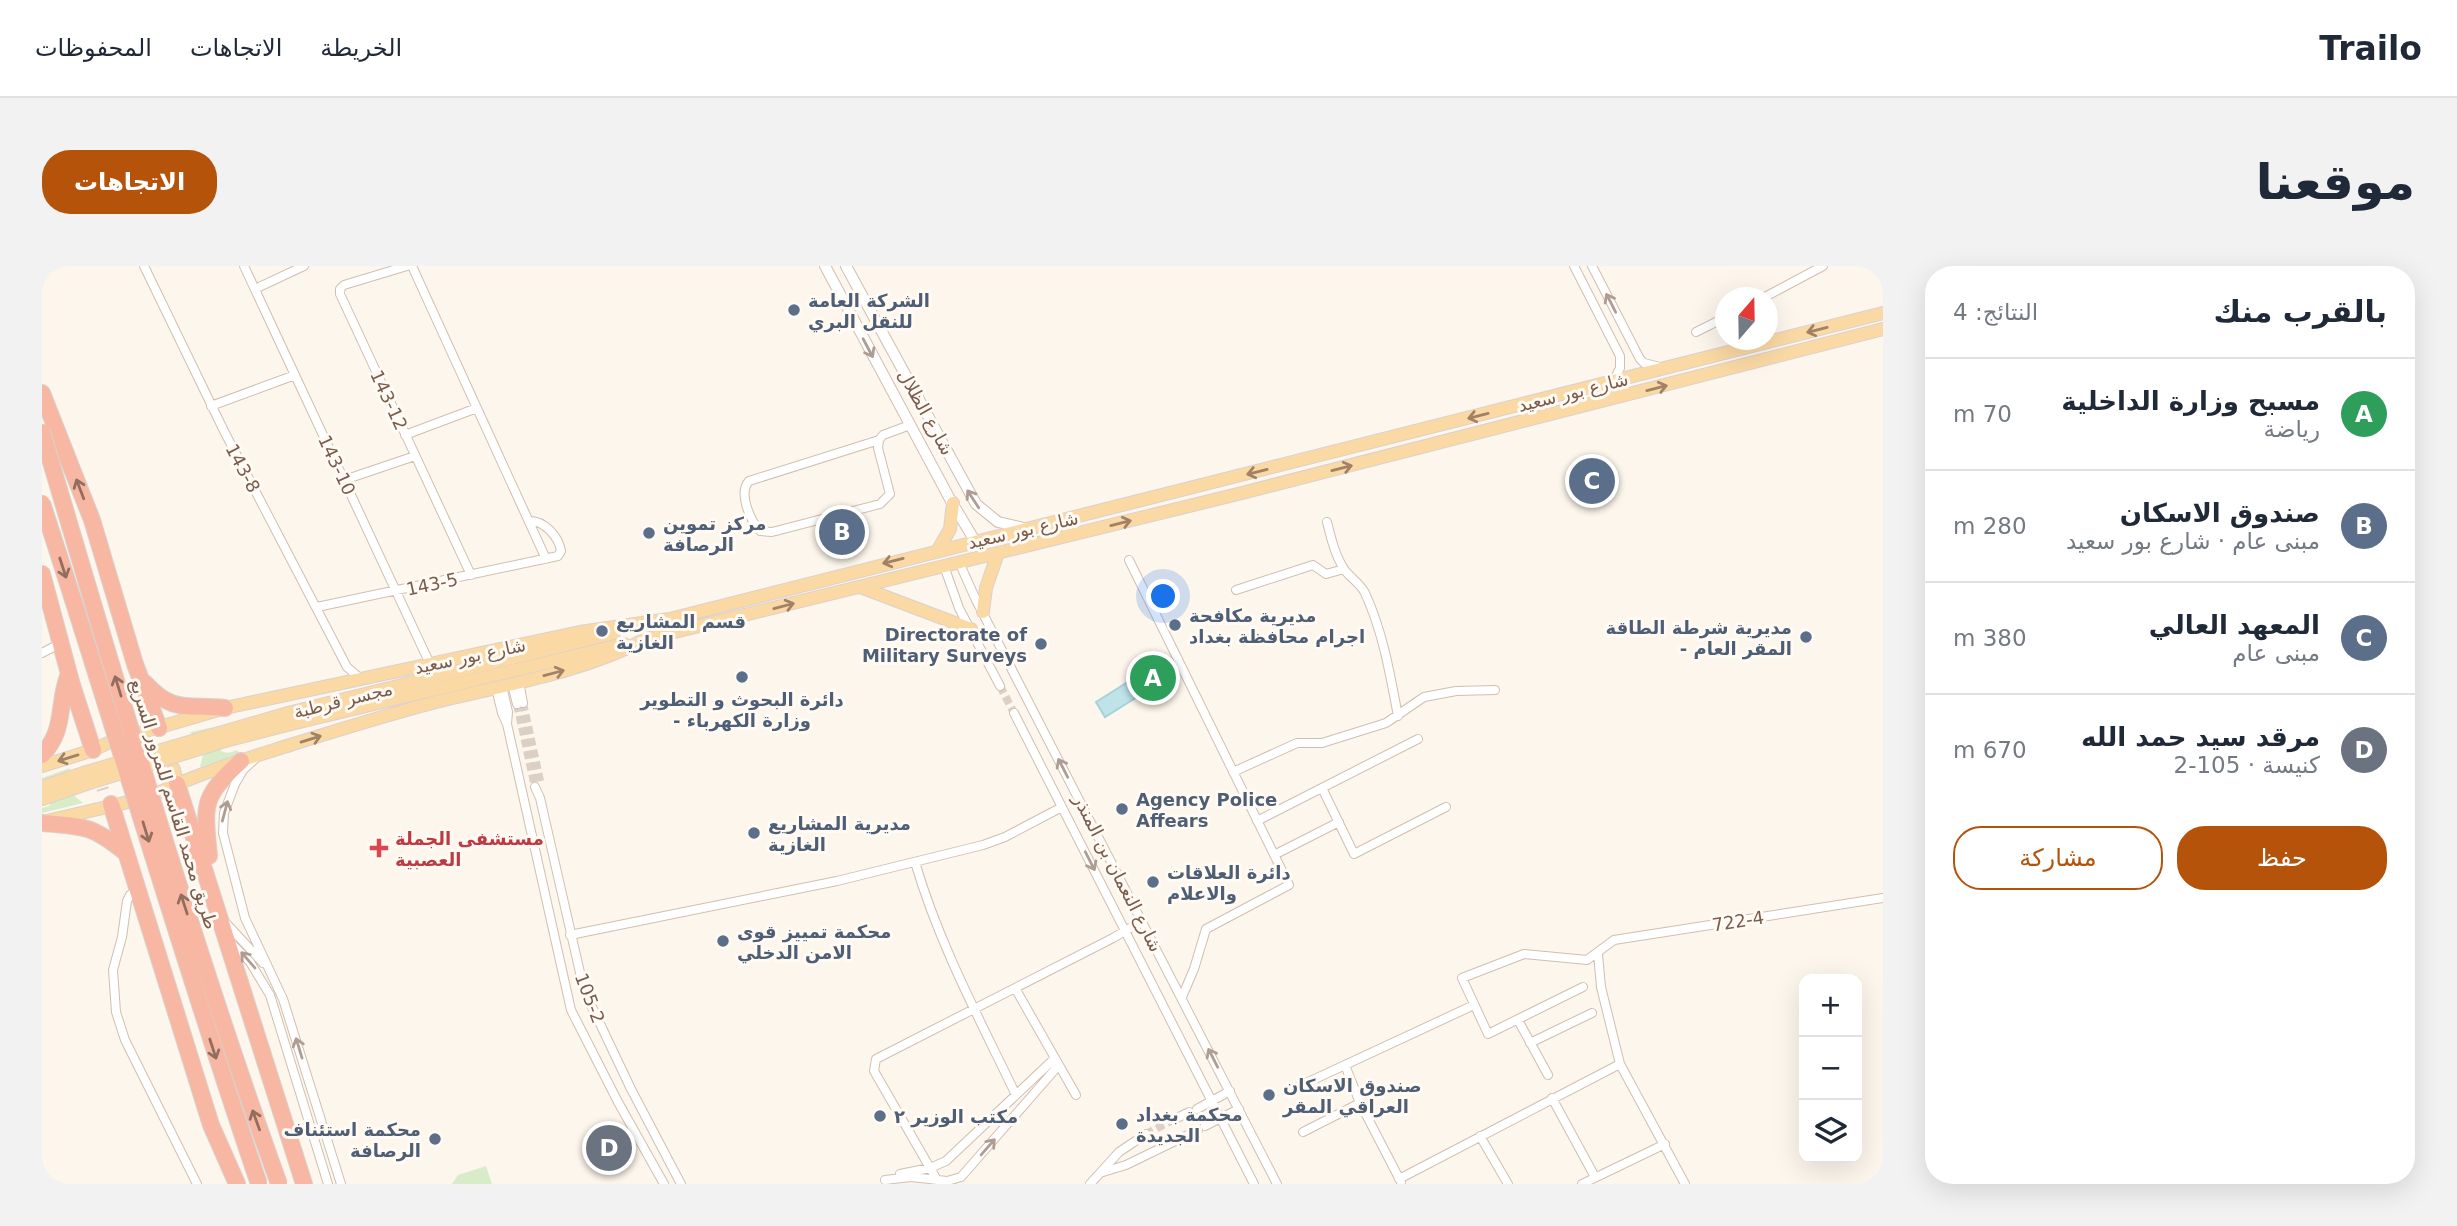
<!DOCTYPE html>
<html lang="ar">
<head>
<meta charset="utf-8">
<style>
  body { margin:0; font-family:"DejaVu Sans","Noto Sans Arabic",sans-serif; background:#f2f2f3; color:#1f2937; direction:rtl }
  .controls { position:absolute; right:21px; bottom:21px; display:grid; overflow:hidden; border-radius:14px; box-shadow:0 7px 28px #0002 }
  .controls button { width:63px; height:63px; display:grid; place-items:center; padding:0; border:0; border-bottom:2px solid #e0e1e3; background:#fff; color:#1f2937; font:35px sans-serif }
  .compass { position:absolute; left:1673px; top:21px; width:63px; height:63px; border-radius:50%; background:#fff; box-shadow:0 7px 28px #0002; rotate:20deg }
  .you { position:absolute; left:1122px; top:331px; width:24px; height:24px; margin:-18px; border:5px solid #fff; border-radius:50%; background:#1a73e8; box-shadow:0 0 0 10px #1a73e833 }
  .badge { display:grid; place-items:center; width:46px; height:46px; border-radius:50%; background:#b45309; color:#fff; font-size:23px; font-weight:700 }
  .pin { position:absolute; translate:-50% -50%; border:4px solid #fff; box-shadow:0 2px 7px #0006 }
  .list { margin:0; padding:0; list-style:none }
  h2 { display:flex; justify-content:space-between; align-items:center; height:91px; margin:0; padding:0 28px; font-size:30px }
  h2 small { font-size:23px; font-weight:400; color:#747a83 }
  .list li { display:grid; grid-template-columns:46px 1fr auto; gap:21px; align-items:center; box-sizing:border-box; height:112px; padding:0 28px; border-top:2px solid #e0e1e3 }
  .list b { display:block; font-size:26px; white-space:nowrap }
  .list p { margin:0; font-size:23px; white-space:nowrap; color:#747a83 }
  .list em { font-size:23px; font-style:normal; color:#747a83 }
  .actions { display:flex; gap:14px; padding:21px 28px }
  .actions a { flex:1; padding:16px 0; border:2px solid #b45309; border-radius:28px; text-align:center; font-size:24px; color:#b45309 }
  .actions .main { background:#b45309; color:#fff }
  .icon { flex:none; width:38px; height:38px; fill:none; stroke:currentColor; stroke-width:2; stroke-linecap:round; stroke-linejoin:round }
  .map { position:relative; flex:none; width:1841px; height:918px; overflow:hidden; direction:ltr; border-radius:28px }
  header { display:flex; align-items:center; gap:42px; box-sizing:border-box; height:98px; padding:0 35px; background:#fff; border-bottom:2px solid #e0e1e3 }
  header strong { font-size:33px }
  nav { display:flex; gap:38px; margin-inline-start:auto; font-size:24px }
  .intro { display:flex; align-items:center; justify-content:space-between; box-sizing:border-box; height:168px; padding:0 42px }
  h1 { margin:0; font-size:49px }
  .button { padding:18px 32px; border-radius:28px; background:#b45309; color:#fff; font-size:24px; font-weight:700 }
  main { display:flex; gap:42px; padding:0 42px }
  aside { flex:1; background:#fff; border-radius:28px; box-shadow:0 7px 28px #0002 }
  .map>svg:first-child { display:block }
  .green { fill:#d8ecc9 }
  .water { fill:#bfe3e8; stroke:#a5d3da; stroke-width:2 }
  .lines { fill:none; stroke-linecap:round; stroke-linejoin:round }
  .minor-tunnel { stroke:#dcd0c4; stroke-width:8; stroke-dasharray:8 4; stroke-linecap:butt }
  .primary-tunnel { stroke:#dcd0c4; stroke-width:12; stroke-dasharray:12 6; stroke-linecap:butt }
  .minor-casing { stroke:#d1beb0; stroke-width:10 }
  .tertiary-casing { stroke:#d1beb0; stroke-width:12 }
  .primary-casing { stroke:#dad1cd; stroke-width:14 }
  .motorway-casing { stroke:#dad1cd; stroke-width:18 }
  .minor { stroke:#fff; stroke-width:8 }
  .tertiary { stroke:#fff; stroke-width:10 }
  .primary { stroke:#fbd9a5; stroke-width:12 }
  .motorway { stroke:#f7b7a3; stroke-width:16 }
  .primary-bridge-casing { stroke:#dad1cd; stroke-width:14; stroke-linecap:butt }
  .motorway-bridge-casing { stroke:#dad1cd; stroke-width:18; stroke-linecap:butt }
  .primary-bridge { stroke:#fbd9a5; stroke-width:12 }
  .motorway-bridge { stroke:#f7b7a3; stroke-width:16 }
  .oneway { stroke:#af9d94 }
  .oneway2 { stroke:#a18267 }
  .oneway3 { stroke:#936e5e }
  .service-dot { fill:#5c6f8a; stroke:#fffaf3; stroke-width:2.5 }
  .health-dot { fill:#e0444e; stroke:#fffaf3; stroke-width:2.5 }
  .labels { text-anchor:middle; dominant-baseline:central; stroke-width:6; stroke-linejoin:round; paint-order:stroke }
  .service-label { font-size:18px; font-weight:bold; fill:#4e5e75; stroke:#fffaf3; text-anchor:start }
  .street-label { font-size:18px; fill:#7a5c4d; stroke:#fffaf3 }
  .health-label { font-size:18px; font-weight:bold; fill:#be3a42; stroke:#fffaf3; text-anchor:start }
</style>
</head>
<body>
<header>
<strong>Trailo</strong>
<nav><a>الخريطة</a><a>الاتجاهات</a><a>المحفوظات</a></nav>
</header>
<div class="intro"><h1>موقعنا</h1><a class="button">الاتجاهات</a></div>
<main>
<aside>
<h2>بالقرب منك<small>النتائج: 4</small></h2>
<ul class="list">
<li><span class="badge" style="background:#2e9e5b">A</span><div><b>مسبح وزارة الداخلية</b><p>رياضة</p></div><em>70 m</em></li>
<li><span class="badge" style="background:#5c6f8a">B</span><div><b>صندوق الاسكان</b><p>مبنى عام · شارع بور سعيد</p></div><em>280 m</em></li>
<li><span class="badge" style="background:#5c6f8a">C</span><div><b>المعهد العالي</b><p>مبنى عام</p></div><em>380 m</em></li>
<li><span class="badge" style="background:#6b7280">D</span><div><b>مرقد سيد حمد الله</b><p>كنيسة · 105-2</p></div><em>670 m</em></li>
</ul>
<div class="actions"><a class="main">حفظ</a><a>مشاركة</a></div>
</aside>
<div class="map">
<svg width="1841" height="918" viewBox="0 0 1841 918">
  <rect width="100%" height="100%" fill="#fdf6ec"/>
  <path class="green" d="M192,457L175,481C181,488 187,488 194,484L200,488L158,501L163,481L148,466Z
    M28,502L24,523L41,537L0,547V542L7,540L12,533L0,517V512Z
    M444,900L450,918H410L416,909Z"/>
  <path class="water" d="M1086,416L1095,431L1063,451L1054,436Z"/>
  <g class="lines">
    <path class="minor-tunnel" d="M958,420L972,447
      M481,437L499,519
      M475,438L493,521
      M1104,868L1131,854"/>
    <path class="primary-tunnel" d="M55,505L61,524"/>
    <g class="minor-casing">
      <path id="minor" d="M102,0L182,165L305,401L319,413
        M202,0L388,398
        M365,0L302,19L298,23V28L429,309
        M370,0L504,293
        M1532,0L1578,90V102L1572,114
        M1550,0L1598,93L1602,97L1618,101
        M213,23L262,0
        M1721,32L1781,0
        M1654,66L1684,51
        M169,140L253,109
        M363,169L435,142
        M837,174L836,182L848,228L838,238L730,266L718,265C708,254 696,227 707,215L837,174L841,169L868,159
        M302,214L373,190
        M1285,256C1289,272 1293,289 1302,303C1308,312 1318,317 1323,327C1341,366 1348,408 1356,450
        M1087,294L1247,619L1164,663L1152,703L1140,731
        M917,296L934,334L1235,918
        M902,300L917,342L958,420
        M1194,324L1271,299L1284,308L1302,303
        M275,341L516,290L519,285C517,271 502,254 487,255
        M0,387L19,377
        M477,416L481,437
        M470,418L475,438
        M460,420L466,446L465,458L529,744L576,836L622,918
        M454,422L460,447L465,458
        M972,447L1212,918
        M213,493L201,504L193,518L182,547L181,567L203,652L241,733L299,918
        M1191,506L1255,477H1280L1344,457L1382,431L1414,425L1453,424
        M493,521L498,532L542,724L589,823L639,918
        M1280,522L1312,588L1404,541
        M1215,555L1376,473
        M1232,589L1297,556
        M873,596C897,678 937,752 974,829
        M96,623L88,629L85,635L80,671L71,704L74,746L83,774L155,918
        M182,655L221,697
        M528,669L795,615L941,579L963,571L1020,541
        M187,675L208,696L228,729L286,918
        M1556,688L1559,721L1578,798L1643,918
        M1541,721L1446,768L1420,712L1482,688L1545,694L1572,674L1841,632
        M973,722L1034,829
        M1476,754L1506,809
        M1488,777L1550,747
        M1303,799L1318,837L1359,916
        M1247,825L1432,739
        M1510,832L1553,911
        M1155,843L1188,825
        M1131,854L1147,846
        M1163,860L1197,843
        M1261,866L1318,837
        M1438,870L1466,918
        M1061,906L1084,899L1156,864
        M858,908L888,902L904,895L1012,793
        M1357,913L1578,798
        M843,914L869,911L905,915L919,911L1016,800
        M895,914L832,805L834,793L1071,672L1100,655
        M1048,918L1077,886L1104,868
        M1540,918L1623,878"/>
    </g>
    <g class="tertiary-casing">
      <path id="tertiary" d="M783,0L909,235L933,275
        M804,0L934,238L956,256L982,262"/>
    </g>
    <g class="primary-casing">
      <path id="primary" d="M896,284L908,263L911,237
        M818,321L929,363
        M941,346L944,322L956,287
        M246,447L572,367
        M249,458L582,378
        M101,466L183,442L538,366L628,353L1841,47
        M0,500L51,484L68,476
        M132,503L135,518
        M0,521L41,507
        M118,526C160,506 204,493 248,479C300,463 353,446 406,433C473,417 543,405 604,373L1200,227L1841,63
        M0,533L44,518
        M5,555L86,536"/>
    </g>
    <g class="motorway-casing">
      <path id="motorway" d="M0,127L50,254L93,398L117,462
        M0,308L30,419L51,484
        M103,417C131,448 146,438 183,442
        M0,489C24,463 15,441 26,410
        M135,518L262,918
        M69,538L169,859L195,918
        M0,557C42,560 51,560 84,587
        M167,590C162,538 159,532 199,495"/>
    </g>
    <use href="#minor" class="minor"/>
    <use href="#tertiary" class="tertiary"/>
    <use href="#primary" class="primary"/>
    <use href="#motorway" class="motorway"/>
    <g class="primary-bridge-casing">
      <path id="primary-bridge" d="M41,507L246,447
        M44,518L183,475L249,458"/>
    </g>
    <g class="motorway-bridge-casing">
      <path id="motorway-bridge" d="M0,166C75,418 148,671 237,918
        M0,237C74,464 140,693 217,918"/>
    </g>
    <use href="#primary-bridge" class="primary-bridge"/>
    <use href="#motorway-bridge" class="motorway-bridge"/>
  </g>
  <defs><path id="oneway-shaft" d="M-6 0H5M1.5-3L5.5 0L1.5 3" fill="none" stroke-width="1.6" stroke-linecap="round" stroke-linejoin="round" transform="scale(1.75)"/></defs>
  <g class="oneway">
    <use href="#oneway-shaft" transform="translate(1569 37) rotate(-117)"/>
    <use href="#oneway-shaft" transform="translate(826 82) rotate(62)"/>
    <use href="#oneway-shaft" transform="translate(931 233) rotate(-123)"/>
    <use href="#oneway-shaft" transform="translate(1021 502) rotate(-117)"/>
    <use href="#oneway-shaft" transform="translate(183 545) rotate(-75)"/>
    <use href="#oneway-shaft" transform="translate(1048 595) rotate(63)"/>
    <use href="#oneway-shaft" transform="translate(206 694) rotate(-131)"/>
    <use href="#oneway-shaft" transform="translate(257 782) rotate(-107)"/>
    <use href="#oneway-shaft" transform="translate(1171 792) rotate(-117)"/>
    <use href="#oneway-shaft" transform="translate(946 881) rotate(-49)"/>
  </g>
  <g class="oneway2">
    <use href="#oneway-shaft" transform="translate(1775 64) rotate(166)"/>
    <use href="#oneway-shaft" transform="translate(1615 122) rotate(-14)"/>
    <use href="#oneway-shaft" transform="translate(1436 150) rotate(166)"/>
    <use href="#oneway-shaft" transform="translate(1300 202) rotate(-14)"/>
    <use href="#oneway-shaft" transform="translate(1215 206) rotate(166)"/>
    <use href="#oneway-shaft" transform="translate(1079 257) rotate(-14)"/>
    <use href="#oneway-shaft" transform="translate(851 295) rotate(166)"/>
    <use href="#oneway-shaft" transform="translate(742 340) rotate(-15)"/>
    <use href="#oneway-shaft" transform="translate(512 407) rotate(-15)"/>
    <use href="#oneway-shaft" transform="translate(269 473) rotate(-17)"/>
    <use href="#oneway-shaft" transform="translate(26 492) rotate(163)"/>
  </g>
  <g class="oneway3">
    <use href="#oneway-shaft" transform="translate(38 223) rotate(-111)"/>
    <use href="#oneway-shaft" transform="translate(21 302) rotate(72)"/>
    <use href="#oneway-shaft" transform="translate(76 420) rotate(-107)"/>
    <use href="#oneway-shaft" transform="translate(104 566) rotate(73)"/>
    <use href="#oneway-shaft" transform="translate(142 638) rotate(-108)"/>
    <use href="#oneway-shaft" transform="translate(171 783) rotate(72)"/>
    <use href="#oneway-shaft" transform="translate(214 854) rotate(-110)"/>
  </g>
  <g class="service-dot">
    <circle cx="752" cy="44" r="7"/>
    <circle cx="607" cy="267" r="7"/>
    <circle cx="1133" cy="359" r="7"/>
    <circle cx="560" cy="365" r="7"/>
    <circle cx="1764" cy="371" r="7"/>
    <circle cx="999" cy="378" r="7"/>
    <circle cx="700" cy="411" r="7"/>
    <circle cx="1080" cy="543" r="7"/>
    <circle cx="712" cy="567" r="7"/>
    <circle cx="1111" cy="616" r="7"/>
    <circle cx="681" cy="675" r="7"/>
    <circle cx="1227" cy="829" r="7"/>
    <circle cx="838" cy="850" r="7"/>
    <circle cx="1080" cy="858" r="7"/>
    <circle cx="393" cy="873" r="7"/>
  </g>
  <path class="health-dot" d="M333.5 571.5h7v7h7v7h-7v7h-7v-7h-7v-7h7z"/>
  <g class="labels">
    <g class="service-label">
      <text x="766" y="34">الشركة العامة<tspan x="766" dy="21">للنقل البري</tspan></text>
      <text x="621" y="257">مركز تموين<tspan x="621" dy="21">الرصافة</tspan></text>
      <text x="1147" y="349">مديرية مكافحة<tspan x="1147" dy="21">اجرام محافظة بغداد</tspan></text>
      <text x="574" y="355">قسم المشاريع<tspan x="574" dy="21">الغازية</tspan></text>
      <text x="1750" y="361" text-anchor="end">مديرية شرطة الطاقة<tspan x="1750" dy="21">- المقر العام</tspan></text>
      <text x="985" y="368" text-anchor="end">Directorate of<tspan x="985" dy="21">Military Surveys</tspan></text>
      <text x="700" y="433" text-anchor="middle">دائرة البحوث و التطوير<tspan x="700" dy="21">- وزارة الكهرباء</tspan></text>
      <text x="1094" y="533">Agency Police<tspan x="1094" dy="21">Affears</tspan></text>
      <text x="726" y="557">مديرية المشاريع<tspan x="726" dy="21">الغازية</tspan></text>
      <text x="1125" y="606">دائرة العلاقات<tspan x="1125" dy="21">والاعلام</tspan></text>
      <text x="695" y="665">محكمة تمييز قوى<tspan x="695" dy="21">الامن الدخلي</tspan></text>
      <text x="1241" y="819">صندوق الاسكان<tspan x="1241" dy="21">العراقي المقر</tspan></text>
      <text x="1094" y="848">محكمة بغداد<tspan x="1094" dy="21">الجديدة</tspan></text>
      <text x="852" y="850">مكتب الوزير ٢</text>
      <text x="379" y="863" text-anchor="end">محكمة استئناف<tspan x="379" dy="21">الرصافة</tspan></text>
    </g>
    <g class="street-label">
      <text transform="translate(1531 126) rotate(-14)">شارع بور سعيد</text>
      <text transform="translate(347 134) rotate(65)">143-12</text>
      <text transform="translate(884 146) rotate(61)">شارع الظلال</text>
      <text transform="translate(295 199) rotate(65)">143-10</text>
      <text transform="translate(201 202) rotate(62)">143-8</text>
      <text transform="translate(981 264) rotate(-13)">شارع بور سعيد</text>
      <text transform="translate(390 318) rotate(-12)">143-5</text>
      <text transform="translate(428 390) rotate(-12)">شارع بور سعيد</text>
      <text transform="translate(301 434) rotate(-14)">مجسر قرطبة</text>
      <text transform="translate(132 538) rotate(73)">طريق محمد القاسم للمرور السريع</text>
      <text transform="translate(1076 607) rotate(63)">شارع النعمان بن المنذر</text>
      <text transform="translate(1696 655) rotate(-9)">722-4</text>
      <text transform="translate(548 732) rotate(69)">105-2</text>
    </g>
    <g class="health-label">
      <text x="353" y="572">مستشفى الجملة<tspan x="353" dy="21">العصبية</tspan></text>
    </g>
  </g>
</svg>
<div class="controls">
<button>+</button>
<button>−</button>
<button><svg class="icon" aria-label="layers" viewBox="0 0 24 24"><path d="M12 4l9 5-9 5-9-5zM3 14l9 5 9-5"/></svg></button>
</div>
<svg class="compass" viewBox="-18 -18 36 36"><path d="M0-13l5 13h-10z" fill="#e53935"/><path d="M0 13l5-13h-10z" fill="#747a83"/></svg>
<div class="you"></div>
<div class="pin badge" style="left:1111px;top:412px;background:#2e9e5b">A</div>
<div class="pin badge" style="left:800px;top:266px;background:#5c6f8a">B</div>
<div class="pin badge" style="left:1550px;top:215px;background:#5c6f8a">C</div>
<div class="pin badge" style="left:567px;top:882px;background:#6b7280">D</div>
</div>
</main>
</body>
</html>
